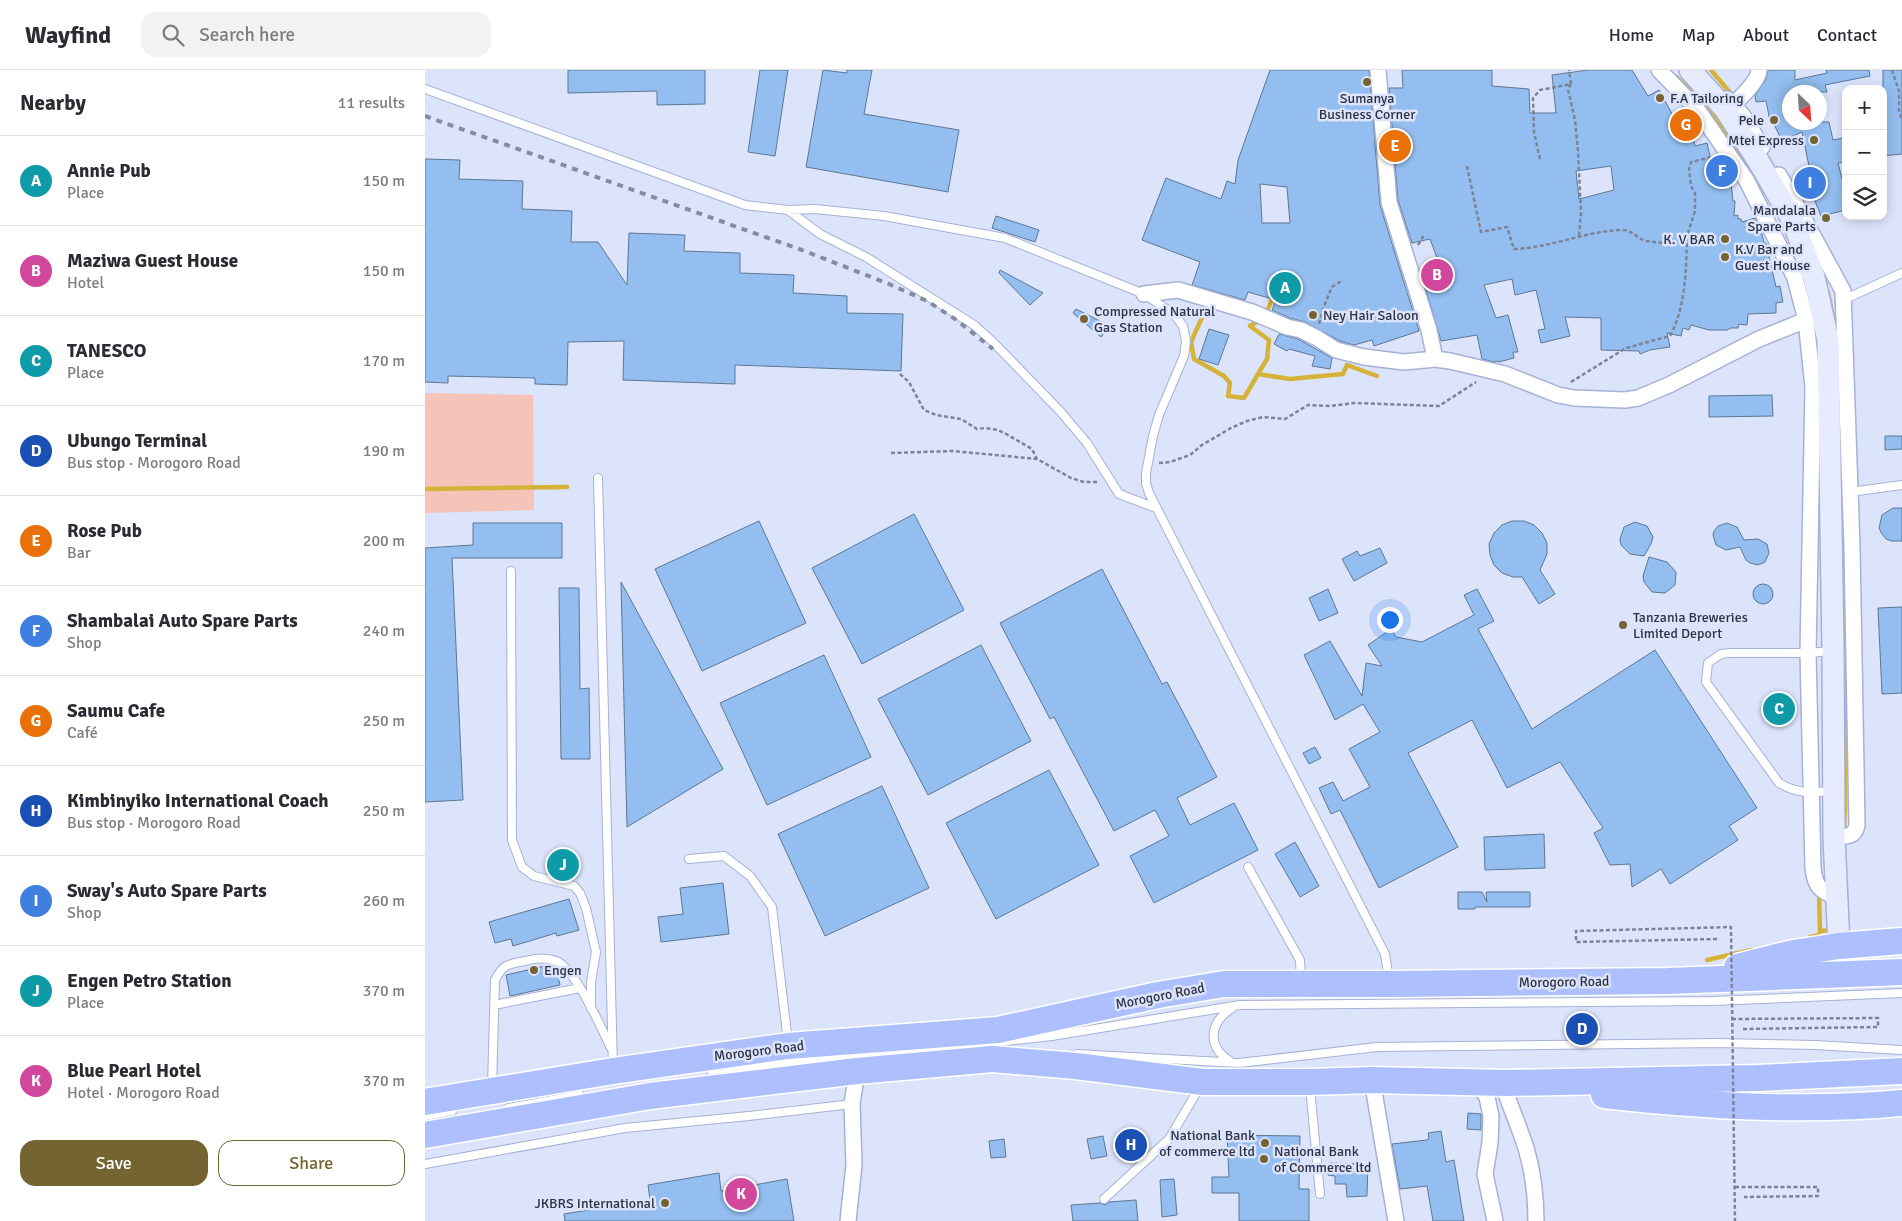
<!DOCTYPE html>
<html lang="en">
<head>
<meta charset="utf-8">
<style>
  body { margin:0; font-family:Signika,sans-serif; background:#f2f2f3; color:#2b2b33 }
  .controls { position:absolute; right:15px; top:15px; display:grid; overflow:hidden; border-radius:10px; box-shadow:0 2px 12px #0003 }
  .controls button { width:45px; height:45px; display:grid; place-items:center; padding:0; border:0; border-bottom:1px solid #e1e1e2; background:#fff; color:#2b2b33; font:25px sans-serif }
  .compass { position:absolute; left:1357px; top:15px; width:45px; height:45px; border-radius:50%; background:#fff; box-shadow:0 2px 12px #0003; rotate:155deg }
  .you { position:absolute; left:964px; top:549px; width:18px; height:18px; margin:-12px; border:4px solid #fff; border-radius:50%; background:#1a73e8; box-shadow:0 0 0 8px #1a73e833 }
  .badge { display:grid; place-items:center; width:32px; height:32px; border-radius:50%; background:#746431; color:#fff; font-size:16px; font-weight:700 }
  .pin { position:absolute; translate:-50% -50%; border:2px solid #fff; box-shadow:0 1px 5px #0006 }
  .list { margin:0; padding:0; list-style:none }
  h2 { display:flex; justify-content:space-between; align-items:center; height:65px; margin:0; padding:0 20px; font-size:21px }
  h2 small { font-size:16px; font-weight:400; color:#7c7c81 }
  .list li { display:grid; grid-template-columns:32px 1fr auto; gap:15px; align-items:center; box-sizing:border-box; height:90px; padding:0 20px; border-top:1px solid #e1e1e2 }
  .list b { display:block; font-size:19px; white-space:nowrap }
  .list p { margin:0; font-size:16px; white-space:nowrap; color:#7c7c81 }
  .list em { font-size:16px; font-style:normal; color:#7c7c81 }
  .actions { display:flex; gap:10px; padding:15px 20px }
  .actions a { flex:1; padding:11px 0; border:1px solid #746431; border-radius:15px; text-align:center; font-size:18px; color:#746431 }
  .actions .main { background:#746431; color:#fff }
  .icon { flex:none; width:28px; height:28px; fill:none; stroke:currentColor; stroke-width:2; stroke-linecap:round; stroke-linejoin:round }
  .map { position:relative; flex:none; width:1477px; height:1151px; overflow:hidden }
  header { display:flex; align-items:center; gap:30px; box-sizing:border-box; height:70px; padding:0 25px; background:#fff; border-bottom:1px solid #e1e1e2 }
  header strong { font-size:24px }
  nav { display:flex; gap:28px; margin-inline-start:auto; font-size:18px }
  .search { width:350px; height:45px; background:#f2f2f3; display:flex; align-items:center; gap:12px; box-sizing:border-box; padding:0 18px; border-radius:15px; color:#7c7c81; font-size:19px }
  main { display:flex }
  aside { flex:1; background:#fff }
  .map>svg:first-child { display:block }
  .green { fill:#f6c3b9 }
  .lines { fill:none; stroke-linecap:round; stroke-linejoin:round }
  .stream { stroke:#d5b238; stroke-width:4.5 }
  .building { fill:#93beef; stroke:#5d7795; fill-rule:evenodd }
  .lane-casing { stroke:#a5b1d7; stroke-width:10 }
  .street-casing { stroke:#a5b1d7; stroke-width:18 }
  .secondary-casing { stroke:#a5b1d7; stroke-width:24 }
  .highway-casing { stroke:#fff; stroke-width:29 }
  .path { stroke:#7d8397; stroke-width:2.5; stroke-dasharray:4 2.5; stroke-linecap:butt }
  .lane { stroke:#fff; stroke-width:8 }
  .street { stroke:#fff; stroke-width:15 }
  .secondary { stroke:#e6ecfe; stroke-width:21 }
  .highway { stroke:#adbffd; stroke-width:26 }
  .rail { stroke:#868ca0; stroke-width:4; stroke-dasharray:6 6; stroke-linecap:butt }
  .path-bridge { stroke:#7d8397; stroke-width:2.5; stroke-dasharray:4 2.5; stroke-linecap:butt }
  .poi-dot { fill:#746431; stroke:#dce4fc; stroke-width:2 }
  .labels { text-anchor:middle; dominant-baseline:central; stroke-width:5; stroke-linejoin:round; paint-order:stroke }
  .poi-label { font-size:14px; fill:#2d3141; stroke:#dce4fc; text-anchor:start }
  .street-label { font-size:14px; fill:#2d3141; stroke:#dce4fc }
</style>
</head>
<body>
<header>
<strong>Wayfind</strong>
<div class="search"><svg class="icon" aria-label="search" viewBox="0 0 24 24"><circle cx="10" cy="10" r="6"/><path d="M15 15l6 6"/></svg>Search here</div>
<nav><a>Home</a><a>Map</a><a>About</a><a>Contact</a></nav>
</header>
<main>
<aside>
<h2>Nearby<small>11 results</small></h2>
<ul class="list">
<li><span class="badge" style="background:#0f9aa8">A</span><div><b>Annie Pub</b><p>Place</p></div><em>150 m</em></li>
<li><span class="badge" style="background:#d1479c">B</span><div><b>Maziwa Guest House</b><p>Hotel</p></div><em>150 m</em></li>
<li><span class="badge" style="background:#0f9aa8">C</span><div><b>TANESCO</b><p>Place</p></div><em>170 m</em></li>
<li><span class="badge" style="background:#1a4fb4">D</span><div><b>Ubungo Terminal</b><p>Bus stop · Morogoro Road</p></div><em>190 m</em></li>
<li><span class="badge" style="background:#e8710a">E</span><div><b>Rose Pub</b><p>Bar</p></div><em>200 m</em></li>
<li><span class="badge" style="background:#3f7fe0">F</span><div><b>Shambalai Auto Spare Parts</b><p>Shop</p></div><em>240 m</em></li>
<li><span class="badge" style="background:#e8710a">G</span><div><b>Saumu Cafe</b><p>Café</p></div><em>250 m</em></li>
<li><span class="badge" style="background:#1a4fb4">H</span><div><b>Kimbinyiko International Coach</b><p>Bus stop · Morogoro Road</p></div><em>250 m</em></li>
<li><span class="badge" style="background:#3f7fe0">I</span><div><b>Sway's Auto Spare Parts</b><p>Shop</p></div><em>260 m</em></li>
<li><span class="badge" style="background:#0f9aa8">J</span><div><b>Engen Petro Station</b><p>Place</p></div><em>370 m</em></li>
<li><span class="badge" style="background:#d1479c">K</span><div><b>Blue Pearl Hotel</b><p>Hotel · Morogoro Road</p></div><em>370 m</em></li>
</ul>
<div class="actions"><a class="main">Save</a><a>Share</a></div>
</aside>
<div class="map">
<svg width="1477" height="1151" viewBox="0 0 1477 1151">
  <rect width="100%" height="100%" fill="#dce4fc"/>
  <path class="green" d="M0,323L108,325L109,440L0,443Z"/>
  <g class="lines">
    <path class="stream" d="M1286,0L1307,25
      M1251,7C1280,33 1311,73 1328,107
      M1403,223L1407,243
      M783,234L766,272L769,289L799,306L805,313L803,326L819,328L833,304
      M843,239L849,224
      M835,250L825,256L844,270L842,289L833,304L865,309L918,304L922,295L952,306
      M1416,379L1417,396
      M1417,414L1418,574
      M0,419L142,417
      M1419,599L1420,732L1419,764
      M1394,823L1395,861
      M1385,867L1394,865L1395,861L1409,860
      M1282,890L1326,880"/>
  </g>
  <path class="building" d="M143,0H280V34L232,35V21L143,23Z
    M335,0H363L350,86L323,82Z
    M398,0L422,3V0H447L439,44L534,60L523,122L381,97Z
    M845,0H944L955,135L994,261L949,276L947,270L929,275L915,271L880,252L865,248L847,240L851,230L823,222L820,230L767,215L775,192L717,170L741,108L796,129L802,111L810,114L813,90ZM835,114L862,117L865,153H837Z
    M977,0H1067V16L1104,19L1105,43H1131L1127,5L1163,0H1207L1223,26L1234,20L1256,60L1266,58L1270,76L1282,73L1286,90L1293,89L1296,114L1306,112L1308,131H1310L1309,146L1313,145V149H1316L1317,152L1330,148L1336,160L1339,173H1341L1351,217L1355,216L1358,232L1351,233V243L1323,244L1322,255L1314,254L1313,258H1306L1302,260H1284L1266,255L1264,260L1258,258L1256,266L1242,263L1245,277L1225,280L1215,284L1214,281L1176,280V248L1140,247L1145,266L1116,273L1113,260L1120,259L1111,220L1090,225L1087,209L1059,215L1071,248L1083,245L1093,282H1088L1089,288L1074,292L1073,291L1069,292L1057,289L1052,265L1016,271L995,200L1014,193L1005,169L987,173L973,130L964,18H978ZM1186,96L1189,120L1154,129L1151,101Z
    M1343,0H1370V10L1402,3L1401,0H1444L1445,6L1400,15L1402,22H1364V52H1404L1408,70L1419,68L1421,92L1413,93L1421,124V140L1396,146L1380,107H1382L1381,103L1385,101L1377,62L1357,71L1347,50L1345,51L1341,31L1331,32L1330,26L1341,9Z
    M1458,0H1477V84L1458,86Z
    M0,89L35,90L34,109L98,111L97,139L147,141L146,172H173L202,215L204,163L260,165L259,181L315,183V203L369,205L368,223L422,226V243L478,244L476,301L310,295V314L198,310L199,271L143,272L142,315L110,314V308L23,306V313L0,312Z
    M571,146L614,160L610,172L567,158Z
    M575,200L618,223L605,235L574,203Z
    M651,239L685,256L676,267L648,243Z
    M784,259L804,265L793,295L774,289Z
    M854,264L873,269L907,288L905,299L887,296L890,286L864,279L862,281L849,274Z
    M1347,325L1348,346L1284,347V326Z
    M1460,366H1477V379L1460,380Z
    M1468,438H1477V471H1467L1461,469L1457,464L1454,458L1457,445Z
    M489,444L539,540L437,594L387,498Z
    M334,451L381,553L277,601L230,499Z
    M1087,451H1099L1109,455L1117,463L1122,473V484L1115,500L1130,524L1114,534L1097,507H1088L1077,503L1069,495L1065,485L1064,474L1069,463L1077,455Z
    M1210,452L1222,456L1228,467L1226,474L1219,486L1205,484L1196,475L1195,469L1199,457Z
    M48,453H137V488H27L38,730L0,732V478L48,475Z
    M1302,453L1312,457L1319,470L1333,469L1342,474L1344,483L1340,492L1333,495L1325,493L1321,490L1315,477L1301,480L1291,475L1288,465L1289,461L1293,456Z
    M955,478L962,493L929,511L917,489L932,481L935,486Z
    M1224,487L1242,492L1251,502L1250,515L1240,523L1227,522L1219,512L1218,506Z
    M677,499L737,614L742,612L792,707L752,728L765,755L809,733L833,780L729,833L705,786L744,766L730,740L689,761L629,647L625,649L575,553Z
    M196,512L298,699L202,757Z
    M1328 524a10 10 0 1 1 20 0a10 10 0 1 1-20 0Z
    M134,518H154L155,619L164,618L165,689H136Z
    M903,519L913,543L894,551L884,528Z
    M1052,519L1069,551L1053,559L1107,659L1230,580L1332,738L1304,756L1313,770L1245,814L1236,799L1207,817L1205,794L1185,795L1169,763L1178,758L1135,692L1082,718L1047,650L983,683L1033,777L954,818L915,740L906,744L894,718L908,712L918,731L945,717L924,679L955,662L938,634L910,650L879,585L905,571L937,626L941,593L957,596L943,575L966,559L971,567L997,572L1049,545L1039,525Z
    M1477,537V623L1457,624L1453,538Z
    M556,575L606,671L503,725L453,629Z
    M399,585L446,687L342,735L295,633Z
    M1347 640a7 7 0 1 1 14 0a7 7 0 1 1-14 0Z
    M890,677L896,688L884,694L878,683Z
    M624,700L674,795L571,849L521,753Z
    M457,716L504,818L400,866L353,764Z
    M1119,764L1120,798L1060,800L1059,767Z
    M870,772L894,816L875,827L850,784Z
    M144,783L145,806H133L132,784Z
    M298,813L304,864L236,872L233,847L258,844L255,818Z
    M1033,822H1057L1062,832L1061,822H1105V837H1050V839H1033Z
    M144,829L154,860L132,866L131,863L88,876L86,869L70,873L64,852Z
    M124,895L131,898L135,915L85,926L81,905Z
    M1043,1043L1056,1044V1060L1042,1059Z
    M1016,1061L1021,1092L1029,1090L1039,1151H1008L1002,1116L975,1119L967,1074L1002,1070L1004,1068L1003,1063Z
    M802,1065L875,1066L874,1119H884V1151H814V1123H787V1107H804Z
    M678,1066L682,1086L666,1089L662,1069Z
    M579,1069L581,1087L566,1088L564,1071Z
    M904,1093L943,1094L942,1126L922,1127L921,1114H910V1106L903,1105Z
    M294,1103L296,1121L362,1109L369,1151H140L139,1144L225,1130L223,1115Z
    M749,1109L752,1145L737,1147L735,1110Z
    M711,1130L713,1151H648L646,1135L675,1133L680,1135L684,1132Z"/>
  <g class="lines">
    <g class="lane-casing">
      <path id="lane" d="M0,19L320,135L363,140L390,139L459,146L580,168L719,224L749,244L758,256L761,271L759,286L734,345L728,366L721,403V413L724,423L960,884L964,910
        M363,140L395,164L441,187L549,255L569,273L634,340L662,373L694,424L731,438
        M1418,230L1477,203
        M173,408L188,997
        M1425,422L1477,415
        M86,501L87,770L97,797L109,806L149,816L155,823L161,838L171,882L166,912V938
        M1407,581L1383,583H1305L1296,584L1283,593L1281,612L1354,713C1373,724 1385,723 1407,721
        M264,789L299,786L325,806L347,837L363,972
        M823,797L875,890L876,910
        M69,935L155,918
        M574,972L627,966L815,935L1288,931L1477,923
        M652,984L814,993L952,977L1292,973L1390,975L1477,980
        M805,991C782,977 784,953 806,939
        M286,1000L555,974
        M67,1016L70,910C78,894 84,894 100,891C111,888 120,887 131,891C151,899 176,958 186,978
        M885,1017L895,1124
        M83,1038L155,1025
        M0,1046L27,1041
        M0,1094L200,1058L324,1046L427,1034
        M679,1129L744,1069L776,1015"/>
    </g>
    <g class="street-casing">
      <path id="street" d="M953,0L964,132L1004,260L1010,289
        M1234,0L1272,39L1322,111L1370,208L1381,250L1388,317L1383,583L1388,798C1390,818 1396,821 1413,828
        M1302,29L1318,46L1337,77
        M1301,40C1311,33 1334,11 1334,0
        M1354,105L1373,138L1418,221L1427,477L1432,755C1430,768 1420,766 1409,767
        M719,224L753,220L827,242L862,257L876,260L892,268L911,280L939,287L979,292L1010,289L1025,291L1080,304L1133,325L1149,328L1200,330L1213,328L1244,315L1334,269L1381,250
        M947,1010L971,1151
        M1051,1011L1062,1027L1066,1046L1065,1073L1060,1104L1070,1151
        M1077,1012C1084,1034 1094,1056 1101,1078C1108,1102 1111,1126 1111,1151
        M423,1151L429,1095L427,1034L432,1001"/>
    </g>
    <g class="secondary-casing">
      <path id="secondary" d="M1265,0L1301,40L1334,92L1367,149L1389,207L1403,270L1408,580L1409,767L1414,876"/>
    </g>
    <g class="highway-casing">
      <path id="highway" d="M1312,897L1368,883L1414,876L1477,871
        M1179,1025C1278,1036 1377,1042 1477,1033
        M0,1032L188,1001L363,976L573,960L733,925L799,914H964L1243,911L1477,902
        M0,1065L225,1026L432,1001L567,989L651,996L778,1012H885L947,1010L1081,1013L1333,1008L1477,1001"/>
    </g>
    <path class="path" d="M1467,0L1474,21V42L1477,49
      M1146,14L1143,19L1150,50L1153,81L1156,142L1154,166
      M1115,89L1109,62L1108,28L1115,20L1146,14L1144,0
      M1042,96L1056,162L1082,157L1089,179C1126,178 1160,161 1197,160C1208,160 1211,168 1221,171C1226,172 1248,174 1252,172C1255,171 1259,168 1262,166L1270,141V123L1266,116L1264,99L1266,92L1287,87
      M993,175L999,165
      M894,254L899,236L907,217L918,210
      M475,304L484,312L499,340L511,345L536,349L552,359L560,358L573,360L583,365L607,379L612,389
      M1146,312L1201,278L1245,266C1261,236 1261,200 1262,166
      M466,383L528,381L612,389L646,408L659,412H673
      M734,393L745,392L765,385L777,375L806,358L822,351L838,347L860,349L883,335L905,336L929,333L1014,336L1051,312
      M1307,949L1453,948V957L1316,959
      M1310,1117H1393V1126L1319,1127"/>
    <use href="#lane" class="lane"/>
    <use href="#street" class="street"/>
    <use href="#secondary" class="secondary"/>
    <use href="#highway" class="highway"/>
    <path class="rail" d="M0,46L377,180L464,214L502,231L530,249L568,279"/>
    <path class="path-bridge" d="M1292,869L1151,872V861L1306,857L1310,1151"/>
  </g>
  <g class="poi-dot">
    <circle cx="942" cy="12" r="5"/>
    <circle cx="1235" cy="28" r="5"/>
    <circle cx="1349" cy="50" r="5"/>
    <circle cx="1389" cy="70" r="5"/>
    <circle cx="1401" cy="148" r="5"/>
    <circle cx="1300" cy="169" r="5"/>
    <circle cx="1300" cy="187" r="5"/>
    <circle cx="888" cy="245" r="5"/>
    <circle cx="659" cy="249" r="5"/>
    <circle cx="1198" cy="555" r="5"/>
    <circle cx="109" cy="900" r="5"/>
    <circle cx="840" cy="1073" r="5"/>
    <circle cx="839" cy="1089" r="5"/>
    <circle cx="240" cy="1133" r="5"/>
  </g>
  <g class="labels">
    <g class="poi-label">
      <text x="942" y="28" text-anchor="middle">Sumanya<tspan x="942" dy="16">Business Corner</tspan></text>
      <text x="1245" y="28">F.A Tailoring</text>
      <text x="1339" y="50" text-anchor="end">Pele</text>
      <text x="1379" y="70" text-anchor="end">Mtei Express</text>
      <text x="1391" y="140" text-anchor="end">Mandalala<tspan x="1391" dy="16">Spare Parts</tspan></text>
      <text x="1290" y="169" text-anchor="end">K. V BAR</text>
      <text x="1310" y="179">K.V Bar and<tspan x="1310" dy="16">Guest House</tspan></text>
      <text x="669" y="241">Compressed Natural<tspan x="669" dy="16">Gas Station</tspan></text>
      <text x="898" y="245">Ney Hair Saloon</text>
      <text x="1208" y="547">Tanzania Breweries<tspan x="1208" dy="16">Limited Deport</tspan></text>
      <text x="119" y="900">Engen</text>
      <text x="830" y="1065" text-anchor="end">National Bank<tspan x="830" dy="16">of commerce ltd</tspan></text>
      <text x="849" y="1081">National Bank<tspan x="849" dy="16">of Commerce ltd</tspan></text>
      <text x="230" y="1133" text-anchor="end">JKBRS International</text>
    </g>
    <g class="street-label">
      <text transform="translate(1139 912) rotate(-1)">Morogoro Road</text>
      <text transform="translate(735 926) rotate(-11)">Morogoro Road</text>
      <text transform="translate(334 981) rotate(-7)">Morogoro Road</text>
    </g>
  </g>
</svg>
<div class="controls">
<button>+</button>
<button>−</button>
<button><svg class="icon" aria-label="layers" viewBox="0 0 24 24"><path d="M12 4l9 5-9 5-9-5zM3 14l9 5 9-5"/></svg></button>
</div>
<svg class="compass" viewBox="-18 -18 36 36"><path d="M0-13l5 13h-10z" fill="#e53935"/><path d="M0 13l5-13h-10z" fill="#7c7c81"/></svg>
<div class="you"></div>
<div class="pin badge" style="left:860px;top:218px;background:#0f9aa8">A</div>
<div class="pin badge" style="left:1012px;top:205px;background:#d1479c">B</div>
<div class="pin badge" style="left:1354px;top:639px;background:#0f9aa8">C</div>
<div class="pin badge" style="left:1157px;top:959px;background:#1a4fb4">D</div>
<div class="pin badge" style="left:970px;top:76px;background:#e8710a">E</div>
<div class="pin badge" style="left:1297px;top:101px;background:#3f7fe0">F</div>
<div class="pin badge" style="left:1261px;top:55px;background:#e8710a">G</div>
<div class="pin badge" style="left:706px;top:1075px;background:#1a4fb4">H</div>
<div class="pin badge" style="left:1385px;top:113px;background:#3f7fe0">I</div>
<div class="pin badge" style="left:138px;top:795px;background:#0f9aa8">J</div>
<div class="pin badge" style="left:316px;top:1124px;background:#d1479c">K</div>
</div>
</main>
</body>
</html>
